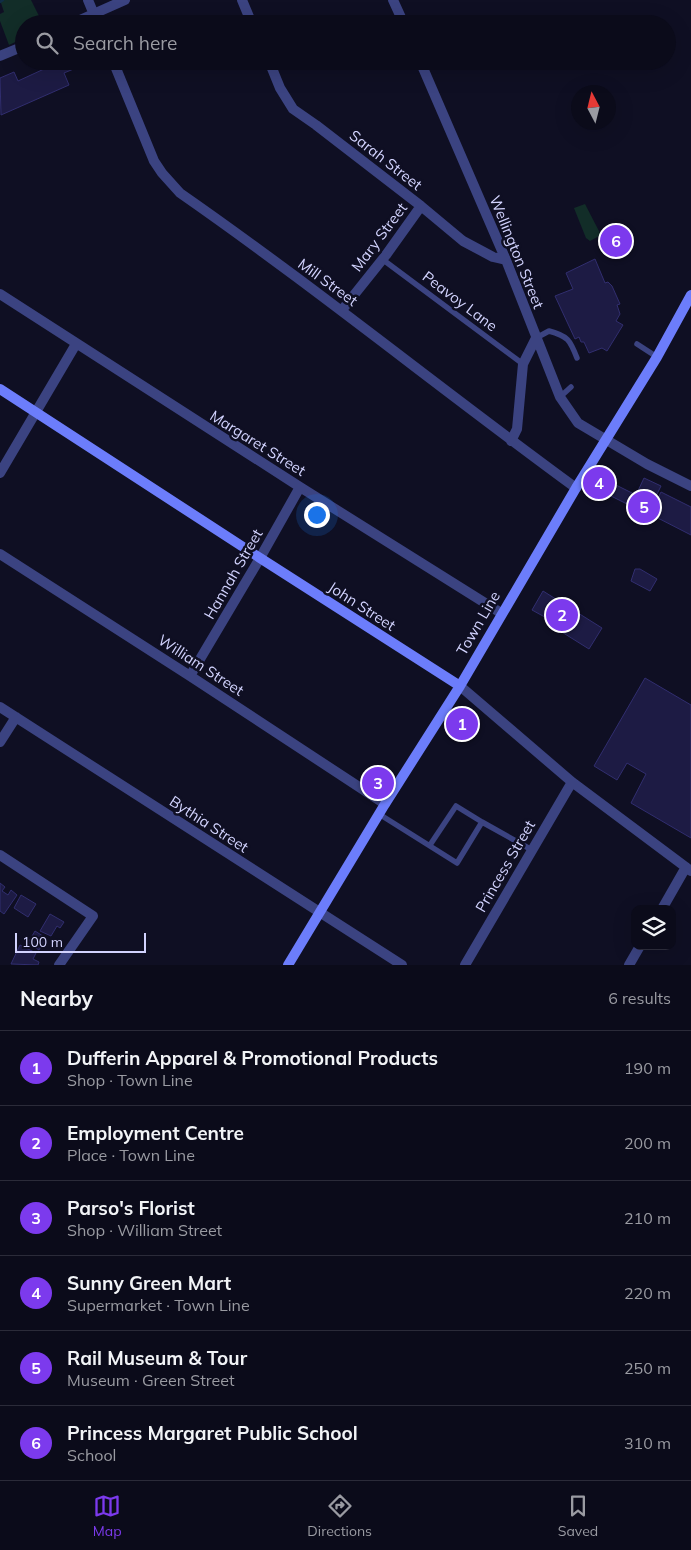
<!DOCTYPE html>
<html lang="en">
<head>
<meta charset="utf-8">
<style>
  body { margin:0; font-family:Mulish,sans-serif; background:#141423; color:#f1f3f6 }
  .controls { position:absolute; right:15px; bottom:15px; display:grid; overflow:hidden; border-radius:10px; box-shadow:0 5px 20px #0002 }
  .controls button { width:45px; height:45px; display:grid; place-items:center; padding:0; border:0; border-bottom:1px solid #2b2b39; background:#0b0b1a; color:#f1f3f6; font:25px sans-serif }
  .compass { position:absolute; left:571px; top:85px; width:45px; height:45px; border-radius:50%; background:#0b0b1a; box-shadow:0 5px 20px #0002; rotate:353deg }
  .scale { position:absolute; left:15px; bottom:12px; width:131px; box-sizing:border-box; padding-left:5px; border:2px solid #d2d3fe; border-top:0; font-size:14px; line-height:18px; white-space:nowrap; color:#d2d3fe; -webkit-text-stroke:4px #0f0f23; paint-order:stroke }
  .you { position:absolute; left:316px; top:514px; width:18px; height:18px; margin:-12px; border:4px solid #fff; border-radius:50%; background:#1a73e8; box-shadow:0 0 0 8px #1a73e833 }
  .badge { display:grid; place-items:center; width:32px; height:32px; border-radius:50%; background:#7c3aed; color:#fff; font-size:16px; font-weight:700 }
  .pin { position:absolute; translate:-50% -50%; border:2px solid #fff; box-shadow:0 1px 5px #0006 }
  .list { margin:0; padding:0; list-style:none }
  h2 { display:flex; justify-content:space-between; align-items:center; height:65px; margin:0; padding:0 20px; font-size:21px }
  h2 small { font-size:16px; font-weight:400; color:#9a9ba2 }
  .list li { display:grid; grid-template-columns:32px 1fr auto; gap:15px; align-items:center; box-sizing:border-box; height:75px; padding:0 20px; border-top:1px solid #2b2b39 }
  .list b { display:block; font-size:19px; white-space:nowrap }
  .list p { margin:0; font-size:16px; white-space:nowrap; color:#9a9ba2 }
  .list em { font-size:16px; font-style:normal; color:#9a9ba2 }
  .icon { flex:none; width:28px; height:28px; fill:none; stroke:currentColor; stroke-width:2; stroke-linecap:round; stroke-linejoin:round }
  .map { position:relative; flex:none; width:691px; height:965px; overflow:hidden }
  .search { position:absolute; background:#0b0b1a; box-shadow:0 5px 20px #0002; left:15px; right:15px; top:15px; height:55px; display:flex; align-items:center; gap:12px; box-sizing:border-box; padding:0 18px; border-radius:28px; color:#9a9ba2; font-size:19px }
  .sheet { height:515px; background:#0b0b1a }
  nav { display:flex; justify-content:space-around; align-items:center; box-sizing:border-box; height:70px; border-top:1px solid #2b2b39; background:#0b0b1a; font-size:14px; color:#9a9ba2 }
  nav a { display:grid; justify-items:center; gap:2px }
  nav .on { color:#7c3aed }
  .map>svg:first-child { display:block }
  .green { fill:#122d28 }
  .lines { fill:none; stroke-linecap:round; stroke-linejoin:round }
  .stream { stroke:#0f2d47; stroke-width:2.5 }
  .building { fill:#1d1b44; stroke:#312e6f }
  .service { stroke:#3b4381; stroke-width:5.5 }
  .minor { stroke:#3b4381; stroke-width:10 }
  .secondary { stroke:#6c7dfb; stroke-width:10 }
  .labels { text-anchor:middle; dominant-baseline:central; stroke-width:5; stroke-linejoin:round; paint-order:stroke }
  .street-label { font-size:15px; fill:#d2d3fe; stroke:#0f0f23 }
</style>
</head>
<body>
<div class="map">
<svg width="691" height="965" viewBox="0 0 691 965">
  <rect width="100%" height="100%" fill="#0f0f23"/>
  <path class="green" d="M0,0H31L43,24H24V38L9,45L0,21V14L4,12Z
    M585,204L601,235L590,241L586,238L574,208Z"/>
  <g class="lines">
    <path class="stream" d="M0,2L3,0"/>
  </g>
  <path class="building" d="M41,61H87L88,63L64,73L69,85L1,115L0,78L14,72L18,81L44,69Z
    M595,259L605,283L608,282L612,286L620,304L617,305L620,314L616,321L623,325L607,351L602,348L589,353L584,342H581L579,337L575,339L555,296L573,289L566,273Z
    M598,476L636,495L644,478L661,486L647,514L593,487Z
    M661,492L691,507V535L650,514Z
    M635,569H640L657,579L650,591L631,581Z
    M543,591L602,628L589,649L549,624L552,621L532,610Z
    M645,678L691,705V838L631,803L646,774L627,763L617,780L594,766Z
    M0,883L5,887L2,891L8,895L11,890L17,895L4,914L0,911Z
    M21,895L36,904L28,917L14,908Z
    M50,914L64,922L60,928L57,926L51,936L40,931Z
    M35,931L46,938L39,950L28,943Z
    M20,945L36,953L33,959L39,962L38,965L11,964Z"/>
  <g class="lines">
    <path class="service" d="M382,259L523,364
      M536,338L549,331C568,336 570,340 577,358
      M637,344L657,357
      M560,397L571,387
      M379,814L457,863L482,822L456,806L430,845
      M482,822L532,850"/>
    <path class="minor" d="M88,0L98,24
      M242,0L252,24
      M393,0L404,24
      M71,24L125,0
      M0,56L24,46
      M113,61L154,161L162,173L180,193C315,287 443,391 576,488
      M269,61L280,88L293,109L316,125L421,206L463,241L493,257L506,260
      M420,61L506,260L560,397L578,423L647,464L691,486
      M0,294L300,487L501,613
      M342,310L386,255L421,206
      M511,441L517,429L523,364L536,338
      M0,473L76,344
      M0,554L190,676L385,804
      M190,676L260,558L300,487
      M460,686L572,782L691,871
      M0,707L402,965
      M0,742L16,717
      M0,855L93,916L59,965
      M662,909L686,867
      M465,965L572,782
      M629,965L640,946"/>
    <path class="secondary" d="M0,389L260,558L460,686
      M288,965L385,804L460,686L576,488L657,357L691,295"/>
  </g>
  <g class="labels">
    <g class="street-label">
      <text transform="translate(386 160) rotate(38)">Sarah Street</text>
      <text transform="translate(379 237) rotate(-53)">Mary Street</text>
      <text transform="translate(517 252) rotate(68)">Wellington Street</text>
      <text transform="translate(328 282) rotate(36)">Mill Street</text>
      <text transform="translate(460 301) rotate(37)">Peavoy Lane</text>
      <text transform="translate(258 443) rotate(32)">Margaret Street</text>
      <text transform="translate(233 574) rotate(-60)">Hannah Street</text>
      <text transform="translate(362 606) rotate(33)">John Street</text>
      <text transform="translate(478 623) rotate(-60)">Town Line</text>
      <text transform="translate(201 665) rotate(33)">William Street</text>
      <text transform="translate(209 824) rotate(33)">Bythia Street</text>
      <text transform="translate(505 866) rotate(-60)">Princess Street</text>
    </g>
  </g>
</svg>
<div class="controls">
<button><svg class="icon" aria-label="layers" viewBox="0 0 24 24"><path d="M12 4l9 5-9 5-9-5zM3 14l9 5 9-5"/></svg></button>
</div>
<svg class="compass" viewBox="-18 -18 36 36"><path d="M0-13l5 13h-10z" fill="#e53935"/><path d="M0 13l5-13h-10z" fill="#9a9ba2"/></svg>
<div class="scale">100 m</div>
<div class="you"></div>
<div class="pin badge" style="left:462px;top:724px">1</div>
<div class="pin badge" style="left:562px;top:615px">2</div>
<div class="pin badge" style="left:378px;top:783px">3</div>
<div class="pin badge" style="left:599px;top:483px">4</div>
<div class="pin badge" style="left:644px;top:507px">5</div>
<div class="pin badge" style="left:616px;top:241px">6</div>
<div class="search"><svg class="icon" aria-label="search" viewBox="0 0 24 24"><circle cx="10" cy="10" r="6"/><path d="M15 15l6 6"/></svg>Search here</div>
</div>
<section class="sheet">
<h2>Nearby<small>6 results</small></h2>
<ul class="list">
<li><span class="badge">1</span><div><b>Dufferin Apparel &amp; Promotional Products</b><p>Shop · Town Line</p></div><em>190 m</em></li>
<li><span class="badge">2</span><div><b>Employment Centre</b><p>Place · Town Line</p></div><em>200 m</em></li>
<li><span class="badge">3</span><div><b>Parso's Florist</b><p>Shop · William Street</p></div><em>210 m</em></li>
<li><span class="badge">4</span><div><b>Sunny Green Mart</b><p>Supermarket · Town Line</p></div><em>220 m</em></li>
<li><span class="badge">5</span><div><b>Rail Museum &amp; Tour</b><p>Museum · Green Street</p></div><em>250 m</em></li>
<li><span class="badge">6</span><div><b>Princess Margaret Public School</b><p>School</p></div><em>310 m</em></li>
</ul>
</section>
<nav>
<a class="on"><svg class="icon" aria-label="map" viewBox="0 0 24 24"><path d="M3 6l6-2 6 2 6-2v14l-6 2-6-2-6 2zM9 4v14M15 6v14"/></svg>Map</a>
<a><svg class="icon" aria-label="directions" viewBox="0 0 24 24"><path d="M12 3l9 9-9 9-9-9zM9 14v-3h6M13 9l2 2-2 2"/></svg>Directions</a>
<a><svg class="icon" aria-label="saved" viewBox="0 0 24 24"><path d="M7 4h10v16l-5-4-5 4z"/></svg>Saved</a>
</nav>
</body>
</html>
